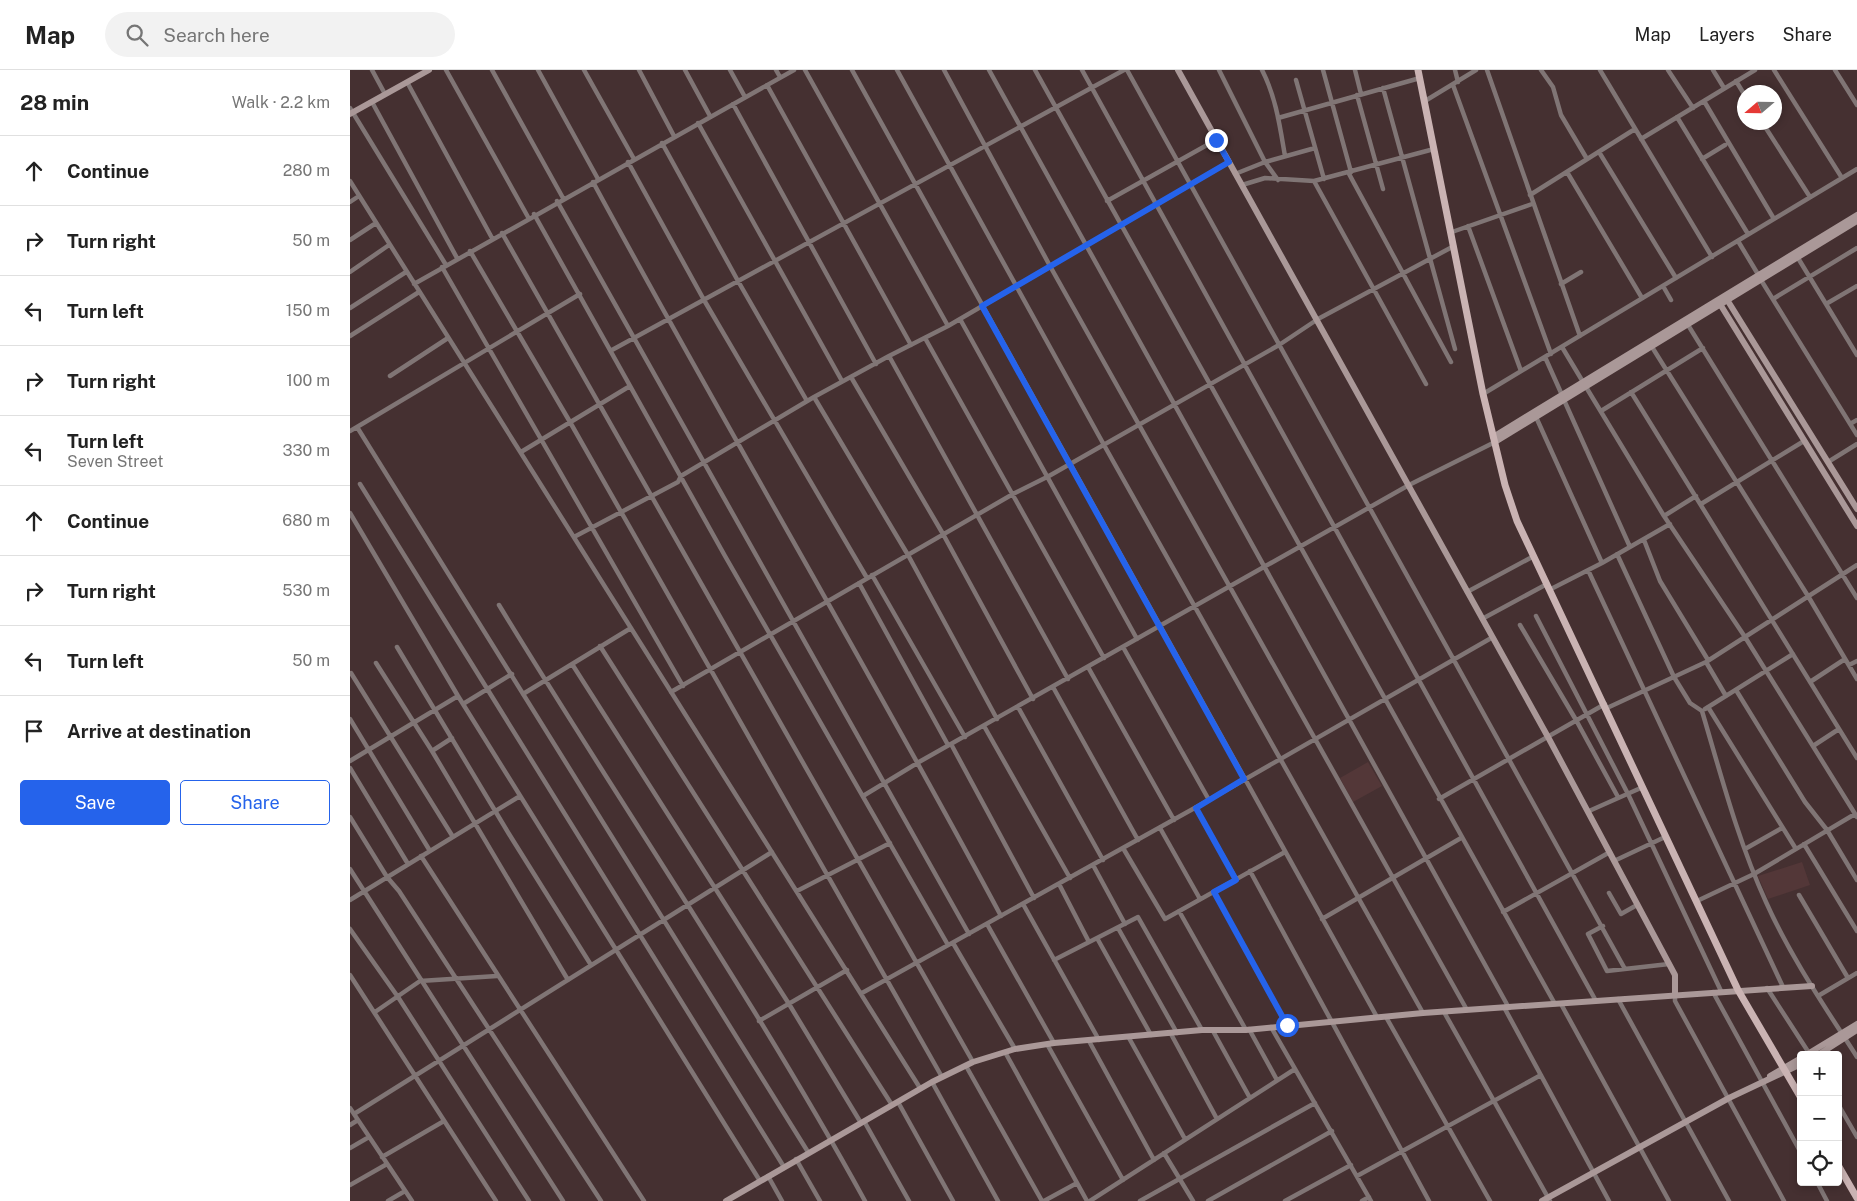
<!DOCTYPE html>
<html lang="en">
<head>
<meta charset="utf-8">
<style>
  body { margin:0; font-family:"Public Sans",sans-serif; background:#f2f2f2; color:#222 }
  .controls { position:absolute; right:15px; bottom:15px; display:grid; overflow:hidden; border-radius:5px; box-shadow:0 2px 8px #0003 }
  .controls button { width:45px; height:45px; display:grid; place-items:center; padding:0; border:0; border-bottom:1px solid #e0e0e0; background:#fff; color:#222; font:25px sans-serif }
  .compass { position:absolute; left:1387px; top:15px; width:45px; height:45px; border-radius:50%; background:#fff; box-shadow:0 2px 8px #0003; rotate:250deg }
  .stop { position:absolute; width:15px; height:15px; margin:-11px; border:4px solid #2563eb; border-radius:50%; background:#fff }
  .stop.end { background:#2563eb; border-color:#fff; box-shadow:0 1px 5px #0008 }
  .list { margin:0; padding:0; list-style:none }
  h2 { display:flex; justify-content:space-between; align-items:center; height:65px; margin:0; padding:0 20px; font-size:21px }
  h2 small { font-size:16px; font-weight:400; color:#767676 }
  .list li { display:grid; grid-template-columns:32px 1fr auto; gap:15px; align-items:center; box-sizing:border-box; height:70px; padding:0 20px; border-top:1px solid #e0e0e0 }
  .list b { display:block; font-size:19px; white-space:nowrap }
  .list p { margin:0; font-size:16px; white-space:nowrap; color:#767676 }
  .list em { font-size:16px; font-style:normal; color:#767676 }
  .actions { display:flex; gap:10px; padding:15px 20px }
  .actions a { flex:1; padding:11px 0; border:1px solid #2563eb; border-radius:5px; text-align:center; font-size:18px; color:#2563eb }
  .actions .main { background:#2563eb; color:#fff }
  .icon { flex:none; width:28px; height:28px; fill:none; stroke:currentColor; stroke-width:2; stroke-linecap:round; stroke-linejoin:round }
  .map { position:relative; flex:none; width:1507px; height:1131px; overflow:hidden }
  header { display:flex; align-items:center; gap:30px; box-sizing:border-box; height:70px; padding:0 25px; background:#fff; border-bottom:1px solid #e0e0e0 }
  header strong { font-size:24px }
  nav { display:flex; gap:28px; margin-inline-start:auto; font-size:18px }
  .search { width:350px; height:45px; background:#f2f2f2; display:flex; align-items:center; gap:12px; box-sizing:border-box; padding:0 18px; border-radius:28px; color:#767676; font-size:19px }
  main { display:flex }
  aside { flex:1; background:#fff }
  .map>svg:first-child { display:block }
  .built { fill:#533738 }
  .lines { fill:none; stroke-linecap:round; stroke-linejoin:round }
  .street { stroke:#807575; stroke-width:4.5 }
  .secondary { stroke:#aa9898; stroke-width:6 }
  .primary { stroke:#cab3b3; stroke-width:7 }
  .route { stroke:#2563eb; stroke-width:6 }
</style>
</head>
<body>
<header>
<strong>Map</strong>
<div class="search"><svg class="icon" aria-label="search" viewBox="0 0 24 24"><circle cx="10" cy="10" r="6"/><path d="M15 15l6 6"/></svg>Search here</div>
<nav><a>Map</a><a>Layers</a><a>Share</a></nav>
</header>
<main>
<aside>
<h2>28 min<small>Walk · 2.2 km</small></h2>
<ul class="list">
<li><svg class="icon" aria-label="ahead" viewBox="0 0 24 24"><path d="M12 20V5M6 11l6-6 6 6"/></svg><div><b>Continue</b></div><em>280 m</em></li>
<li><svg class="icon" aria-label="right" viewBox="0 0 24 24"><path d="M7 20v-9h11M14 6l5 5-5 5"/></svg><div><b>Turn right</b></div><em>50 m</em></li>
<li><svg class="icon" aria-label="left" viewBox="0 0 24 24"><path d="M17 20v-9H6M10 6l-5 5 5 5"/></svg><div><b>Turn left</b></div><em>150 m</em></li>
<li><svg class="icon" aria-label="right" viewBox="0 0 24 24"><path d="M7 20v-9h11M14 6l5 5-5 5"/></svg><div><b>Turn right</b></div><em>100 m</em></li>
<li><svg class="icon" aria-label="left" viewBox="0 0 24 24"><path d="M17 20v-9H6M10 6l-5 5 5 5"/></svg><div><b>Turn left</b><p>Seven Street</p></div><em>330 m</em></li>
<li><svg class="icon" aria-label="ahead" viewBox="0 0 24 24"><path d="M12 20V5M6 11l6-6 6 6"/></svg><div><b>Continue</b></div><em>680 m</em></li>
<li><svg class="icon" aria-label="right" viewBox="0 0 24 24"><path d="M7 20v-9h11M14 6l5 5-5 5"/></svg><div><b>Turn right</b></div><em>530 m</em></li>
<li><svg class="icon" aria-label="left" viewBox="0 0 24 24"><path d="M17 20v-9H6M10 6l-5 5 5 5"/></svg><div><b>Turn left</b></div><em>50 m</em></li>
<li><svg class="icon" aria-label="arrive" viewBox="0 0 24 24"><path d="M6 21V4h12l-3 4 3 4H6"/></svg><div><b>Arrive at destination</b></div></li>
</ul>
<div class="actions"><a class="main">Save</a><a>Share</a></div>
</aside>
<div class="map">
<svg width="1507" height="1131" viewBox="0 0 1507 1131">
  <rect width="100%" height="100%" fill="#453031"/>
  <path class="built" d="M1018,692L1032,716L1003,732L990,708Z
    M1452,792L1460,815L1418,829L1408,806Z"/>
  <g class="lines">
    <path class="street" d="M22,0L35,24
      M96,0L178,147
      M142,0L213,128
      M188,0L248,109
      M234,0L284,89
      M289,0L324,66
      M335,0L360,46
      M380,0L395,27
      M426,0L430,7
      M455,0L598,256
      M502,0L1027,947
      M547,0L754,375L1073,943
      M594,0L700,196L1117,940
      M639,0L1159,938
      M685,0L1205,934
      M732,0L1246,931
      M777,0L1275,899
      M869,0L915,92L928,110
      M912,0C926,27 930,57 935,86
      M973,0L1001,102
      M1005,0L1011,24
      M1105,0L1108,12
      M1137,0L1230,266
      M1191,0L1203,17L1211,45L1237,89
      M1250,0L1362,187
      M1318,0L1343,38
      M1363,0L1374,18
      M1424,0L1492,108
      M1485,0L1507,35
      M946,10L974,109
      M1386,11L1394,24
      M57,12L142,168
      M417,15L561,275
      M1103,15L1201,284
      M1033,18L1105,279
      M1007,25L1033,119
      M1075,31L1126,0
      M1354,31L1424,149
      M22,32L107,188
      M383,34L526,294
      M0,38L96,195
      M1327,47L1398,164
      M928,48L1070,8
      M1412,52L1460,127
      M348,53L492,311
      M1291,69L1405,0
      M312,73L388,211L457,331
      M1249,82L1326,208
      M1352,89L1375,75
      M278,92L354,230L517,508
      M998,102L1101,292
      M1217,102L1292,228
      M885,104L915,92L965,78
      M0,111L570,1018
      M964,111L1076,314
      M243,112C376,358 519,599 651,846
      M892,115L915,108L964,111L1084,79
      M1180,125L1285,59
      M207,131L619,864
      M757,131L866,70
      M0,132L9,126
      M184,144L375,486L598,875
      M1118,156L1171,301
      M1102,162L1182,134
      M152,163L623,992
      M0,170L26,153
      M1388,171L1409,206
      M120,181L220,352L592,1007
      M1448,188L1507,285
      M92,197L333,616
      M0,202L39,175
      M1411,210L1507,365
      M64,214L444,0
      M1211,214L1231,202
      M1313,216L1321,230
      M1423,229L1507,178
      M1476,234L1507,216
      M0,238L56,202
      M610,249L787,569
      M1338,255L1507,528
      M0,266L69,222
      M575,268L754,588
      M1212,277L1233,312
      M1302,277L1458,526L1507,609
      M262,280L774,0
      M539,286L718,609
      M1195,287L1212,325
      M40,306L98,268
      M501,307L593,464L683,629
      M1236,317L1314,446L1395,567L1507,747
      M1281,322L1507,688
      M1133,324L1507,99
      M464,327L558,485L647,649
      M1214,330L1280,477
      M1251,341L1353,278
      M1186,347L1252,493
      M1500,354L1507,350
      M7,357L230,224
      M0,361L7,357L458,1082
      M171,382L280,316
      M1478,392L1507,374
      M10,414L434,1097
      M1351,434L1454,371
      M0,443L108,626L410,1111
      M1314,446L1346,426
      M224,467L328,412L331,406L464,327L539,286L598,256L879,92
      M1294,470L1310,511L1358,590
      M1267,484L1324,607L1340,633L1352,641C1371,705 1388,771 1416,832C1440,886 1475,937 1507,987
      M1238,500L1433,917
      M522,505L615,667
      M509,513L598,675
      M1201,519L1252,493L1320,454
      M1117,522L1184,486
      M149,535C270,734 403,927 515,1131
      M1186,546L1278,724L1371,921
      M1132,549L1197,514
      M1170,555L1226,650L1268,727
      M250,576L542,1035
      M47,577L159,764L241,895
      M773,577L859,730
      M1356,592L1376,626
      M26,593L82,681L218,910
      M222,594L439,934L511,1053
      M1499,595L1507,591
      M738,597L824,750
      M1,603L103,767
      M1460,612L1495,589
      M703,617L788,770
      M1386,620L1455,732L1477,760L1507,810
      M321,622L663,424L699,406L929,275L968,249L1104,176
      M173,624L281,558
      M113,634L162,604
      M668,637L753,790
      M1358,637L1446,779
      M1257,638L1356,592L1507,495
      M1355,639L1443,584
      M0,649L80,781
      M634,656L720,808
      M601,674L684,828
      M1463,676L1489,659
      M82,681L102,668
      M0,691L108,626
      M0,698L58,794
      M513,726L569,692L1059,415L1145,372
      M1089,729L1255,634
      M846,738L886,809
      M1239,741L1293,717
      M0,747L37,807L49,821L251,1131
      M810,758L850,829
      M1454,774L1507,861
      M773,778L815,849L935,782
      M1395,779L1432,758
      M71,786L294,1131
      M1264,791L1315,767
      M743,795L775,854
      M0,799L213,1131
      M900,801L1079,1131
      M709,814L739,872
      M447,821L540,773
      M864,822L937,955
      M1259,823L1271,844L1287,835
      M1449,825L1498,908
      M0,830L170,726
      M1347,831L1404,804L1505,744
      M673,834L749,970
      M829,841L896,960
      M1153,842L1260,782
      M972,849L1111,768
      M637,854L704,973
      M1253,856L1238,864L1257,901L1319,894
      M768,858L827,963
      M0,859L48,927L179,1131
      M747,868L801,965
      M603,873L665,979
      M704,890L788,847L852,960
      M0,905L146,1131
      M1417,918L1459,983
      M1363,922L1451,1083
      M512,923L859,730L1143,567
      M1325,925V931L1434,1131
      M1468,926L1507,903
      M1268,929L1379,1131
      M1211,934L1319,1131
      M1155,939L1259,1131
      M25,942L70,911L147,906
      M1094,942L1200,1131
      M1036,947L1140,1131
      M409,951L497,900
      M921,957L1021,1131
      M899,959L927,1010
      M863,961L900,1028
      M821,964L867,1049
      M779,968L835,1069
      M739,971L804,1090
      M697,974L773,1110
      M655,982L737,1131
      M616,996L692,1131
      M582,1012L648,1131
      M548,1032L603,1131
      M1488,1034L1507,1067
      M0,1038L62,1131
      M4,1044L422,782
      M514,1051L559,1131
      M0,1055L8,1050
      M0,1078L19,1067
      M814,1083L843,1131
      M32,1087L94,1051
      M446,1089L470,1131
      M418,1106L432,1131
      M1007,1106L1191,1005
      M1467,1112L1477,1131
      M0,1115L37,1094
      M38,1131L55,1121
      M694,1131L727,1113
      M740,1131L945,999
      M790,1131L965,1033
      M858,1131L982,1061
      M935,1131L1001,1095
      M1012,1131L1019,1127"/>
    <path class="secondary" d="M828,0L1198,667L1325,905V925
      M0,44L79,0
      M1376,228L1507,439
      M1370,234L1507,456
      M1143,367L1507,145
      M1145,372L1507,151
      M1456,985L1507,954
      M1468,985L1507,960
      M1420,1006L1451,988
      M376,1131L582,1012L623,992L665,979L704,973L852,960H896L1073,943L1462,916
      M1192,1131L1379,1028L1451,994"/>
    <path class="primary" d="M1068,0L1133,324L1155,415L1167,451L1388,920L1451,1028
      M1488,1095L1507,1128"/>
  </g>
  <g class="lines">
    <path class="route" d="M866,70L879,92L632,236L894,709L846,738L886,810L864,822L937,955"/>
  </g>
</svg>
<div class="controls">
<button>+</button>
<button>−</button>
<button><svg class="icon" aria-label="locate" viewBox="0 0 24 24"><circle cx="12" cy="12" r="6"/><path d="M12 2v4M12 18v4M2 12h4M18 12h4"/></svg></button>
</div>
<svg class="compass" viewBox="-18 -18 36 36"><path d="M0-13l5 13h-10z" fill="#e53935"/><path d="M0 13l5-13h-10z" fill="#767676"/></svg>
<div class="stop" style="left:937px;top:955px"></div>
<div class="stop end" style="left:866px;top:70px"></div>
</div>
</main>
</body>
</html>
